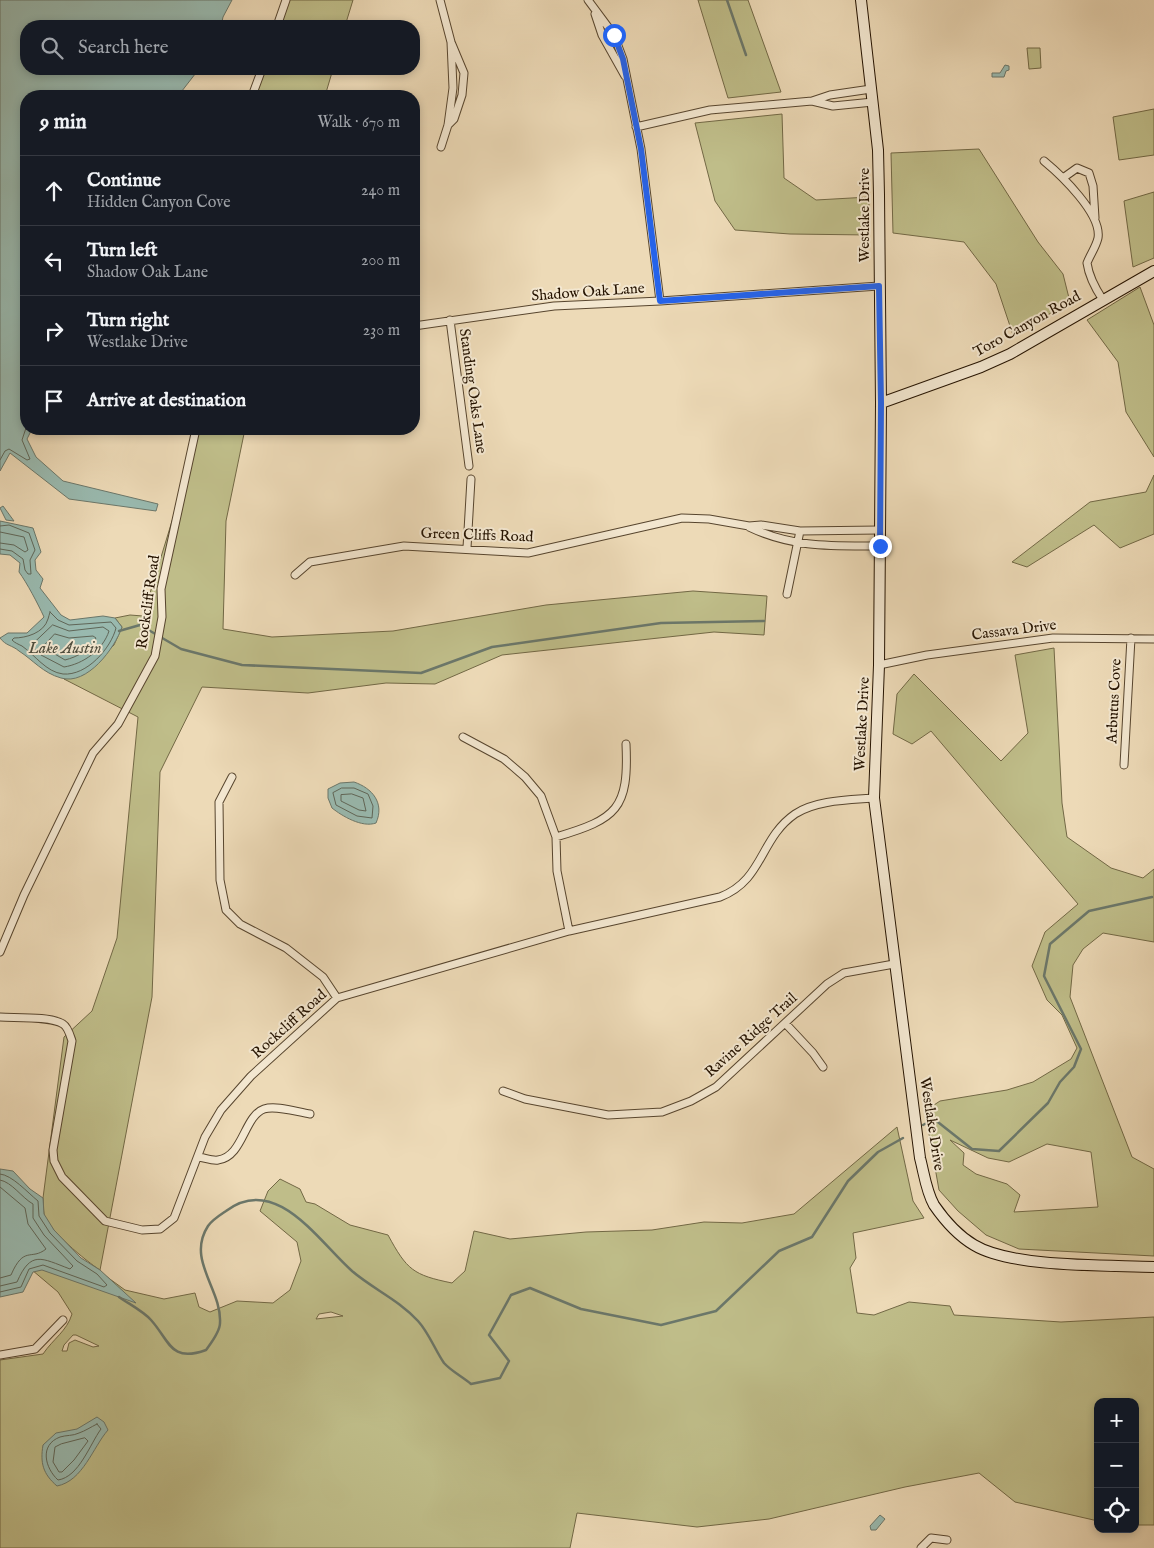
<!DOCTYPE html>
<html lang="en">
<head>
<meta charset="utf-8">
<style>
  body { margin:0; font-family:"IM FELL English",serif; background:#20242c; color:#f1f3f6 }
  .controls { position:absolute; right:15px; bottom:15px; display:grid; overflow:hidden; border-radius:10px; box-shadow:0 2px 8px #0003 }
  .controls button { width:45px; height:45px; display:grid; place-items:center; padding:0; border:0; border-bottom:1px solid #363941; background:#171b24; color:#f1f3f6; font:25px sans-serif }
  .stop { position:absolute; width:15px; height:15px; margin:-11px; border:4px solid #2563eb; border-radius:50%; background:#fff }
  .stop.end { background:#2563eb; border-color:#fff; box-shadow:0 1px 5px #0008 }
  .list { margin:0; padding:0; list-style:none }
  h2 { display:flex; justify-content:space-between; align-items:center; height:65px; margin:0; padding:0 20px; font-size:21px }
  h2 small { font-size:16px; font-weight:400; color:#9ea1a6 }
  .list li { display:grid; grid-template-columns:32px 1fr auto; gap:15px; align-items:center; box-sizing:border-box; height:70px; padding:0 20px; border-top:1px solid #363941 }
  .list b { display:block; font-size:19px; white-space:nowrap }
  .list p { margin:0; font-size:16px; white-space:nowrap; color:#9ea1a6 }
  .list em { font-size:16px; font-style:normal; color:#9ea1a6 }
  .icon { flex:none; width:28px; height:28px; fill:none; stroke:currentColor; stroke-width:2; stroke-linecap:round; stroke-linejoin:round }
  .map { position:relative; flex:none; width:1154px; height:1548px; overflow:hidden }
  .search { position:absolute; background:#171b24; box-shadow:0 2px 8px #0003; left:20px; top:20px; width:400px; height:55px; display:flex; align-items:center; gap:12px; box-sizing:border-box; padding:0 18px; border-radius:20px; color:#9ea1a6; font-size:19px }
  .panel { position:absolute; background:#171b24; box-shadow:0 2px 8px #0003; left:20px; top:90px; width:400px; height:345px; border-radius:20px }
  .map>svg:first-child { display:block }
  .green { fill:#bfbd89; stroke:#726845; fill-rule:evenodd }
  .water { fill:#99bab0; stroke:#6b776a }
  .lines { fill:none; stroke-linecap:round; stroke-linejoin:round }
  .shore { stroke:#5f6658; stroke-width:1 }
  .stream { stroke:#6b776a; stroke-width:2.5 }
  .street-casing { stroke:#57452e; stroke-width:9 }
  .secondary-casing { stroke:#251301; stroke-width:12 }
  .street { stroke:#f3e7d0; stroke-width:7 }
  .secondary { stroke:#f3e7d0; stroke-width:10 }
  .route { stroke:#2563eb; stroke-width:6 }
  .labels { text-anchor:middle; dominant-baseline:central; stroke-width:4; stroke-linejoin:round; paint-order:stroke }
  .street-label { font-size:15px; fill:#251301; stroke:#f3e7d0 }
  .water-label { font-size:16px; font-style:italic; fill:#4e4d3e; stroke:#f3e7d0 }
</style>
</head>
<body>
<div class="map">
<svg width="1154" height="1548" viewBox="0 0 1154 1548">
  <rect width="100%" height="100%" fill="#eddab7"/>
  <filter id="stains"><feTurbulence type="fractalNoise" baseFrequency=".004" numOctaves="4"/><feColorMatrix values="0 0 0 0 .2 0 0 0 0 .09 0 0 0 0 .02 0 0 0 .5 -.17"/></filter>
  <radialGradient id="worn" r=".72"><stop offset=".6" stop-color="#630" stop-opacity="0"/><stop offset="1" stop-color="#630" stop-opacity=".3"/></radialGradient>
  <path class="green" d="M284,0H353L345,26H274Z
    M698,0H748L781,92L728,98Z
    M1027,48H1040L1041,68L1029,69Z
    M259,69H333L325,96H248Z
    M1154,109V155L1119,160L1113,117Z
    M782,114L784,178L816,200L869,197V235L790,234L735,230L715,201L695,123Z
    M979,149L1038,242L1063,274L1070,302L1013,335L996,284L964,242L893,233L891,153Z
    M1154,192V258L1133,267L1124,201Z
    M1140,287L1154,325V457L1126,412L1118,362L1087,320Z
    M193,429H245L226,521L223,629L272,637L393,631L546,605L693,591L767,596L764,635L714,632L502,655L435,684L386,683L308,693L202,687L160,772L152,997L100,1270C87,1262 46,1228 44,1214C43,1209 44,1203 43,1198L64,1037L92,1011L117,938L138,717L64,679L83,675L114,645L122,627L115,618L130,615L143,616L176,508Z
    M1154,475V534L1120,548L1094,525L1027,567L1012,562L1090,502L1146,492Z
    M1054,648L1062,803L1067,837L1111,868L1143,878L1154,869V942L1103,933L1083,949L1073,965L1070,997L1132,1157L1154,1169V1256L1019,1249L986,1235L958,1211L939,1190L925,1111L940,1101L1007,1090L1033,1082L1071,1059L1077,1048L1062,1015L1047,1000L1032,966L1045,932L1078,904L931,731L912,744L893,734L897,694L914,674L1001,761L1028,733L1015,655ZM950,1140L988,1158L1009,1162L1047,1144L1091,1152L1098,1207L1014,1212L1020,1195L1007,1184L976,1174L963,1165L964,1153Z
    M897,1127L913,1201L924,1218L853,1233L856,1258L850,1268L857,1313L874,1315L909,1302L950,1306L954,1315L1061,1322L1154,1317V1525H1135V1402H1098V1521L1015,1502L979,1473L905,1487L769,1519L697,1527L577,1513L570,1548H0V1360L43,1354C53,1339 67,1331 72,1314L58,1292L32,1270L40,1259L103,1274L125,1290L164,1299L195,1293L199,1307L210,1312L237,1301L273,1303L290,1290L301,1261L297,1242L260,1211L268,1191L280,1179L300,1189L306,1202L315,1204L350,1225L388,1235C407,1270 413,1275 452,1283L465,1271L474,1231L510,1239L586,1232L652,1230L704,1222L742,1223L794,1214ZM331,1312L343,1316L316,1319L319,1314ZM73,1335H76L99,1346L93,1347L75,1340L69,1343L67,1351H62L64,1345Z"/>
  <path class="water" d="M0,0H232L223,17L221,26H26V69H199L178,96H26V429H32L27,439L36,457L63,481L158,504L156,511L69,499L10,453L0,471Z
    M1005,65L1009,66V70L1006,71L1004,77H992V73H1000Z
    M3,506L14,521L6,520L0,508Z
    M0,521L33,528L41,552L35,560L36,570L43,579L40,588L61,615L70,620L103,616L115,618L122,627C115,648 87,686 61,678C43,673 33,660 19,651C12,645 6,646 0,638L8,633H27L44,617C38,604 27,583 19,572L20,563L10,555L0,554Z
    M354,782C372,788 385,803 376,823C362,828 342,816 332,808L328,798V789L340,783Z
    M0,1169L13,1171L30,1189L43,1198L44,1214L54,1230L81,1258L100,1270L136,1303L42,1270L33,1272L23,1292L0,1297Z
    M97,1417L104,1422L108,1430C93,1447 83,1481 57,1486C43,1474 40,1463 43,1445L56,1433L77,1429Z
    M880,1515L885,1519L876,1530H871L870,1526Z"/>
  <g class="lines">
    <path class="shore" d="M0,460L5,451L9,449L27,460L30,459L22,440L26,428
      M0,526L9,525L29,533L35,550L30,560L31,574H28L25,570L23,559L12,551L0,549
      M0,532L24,537L28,550L25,552L14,545L0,543
      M50,612L58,620L69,625L111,622L116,628C111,648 87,676 63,674C46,672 35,655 22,646C18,644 15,643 12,640L14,638C26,638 44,633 48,619C49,617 49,614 50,612Z
      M53,625L69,631L103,627L109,631C103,650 83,664 64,667L41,655L31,646Z
      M55,634L69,638L93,636L96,638C90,650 77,657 65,660L43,647Z
      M342,788H354L368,794L373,806L372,818L357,816L336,805L333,793Z
      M352,794L363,798L366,811L359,810L341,801V795Z
      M0,1174C12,1175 27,1192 38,1201L39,1216L50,1233L77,1261L97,1274L107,1285L104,1287L43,1265L29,1269L21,1287L0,1292
      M0,1180C12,1182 22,1198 33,1204V1218L44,1235L73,1266L70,1269C41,1258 31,1250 17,1282L0,1286
      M0,1187L25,1208L28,1224L46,1249C31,1261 24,1245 11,1275L0,1278
      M97,1424L101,1429C90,1444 79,1477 58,1480C45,1468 39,1445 60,1437C66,1435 73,1436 79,1433C85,1431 91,1427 97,1424Z
      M85,1438L88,1441L74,1460L62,1472H59L53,1462L55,1447L61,1444Z"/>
    <path class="stream" d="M727,0L746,55
      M119,631L140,625L181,649L242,665L421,673L492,647L661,623L764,621
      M923,1125L934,1119L972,1149L999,1151L1048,1103L1060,1082L1074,1067L1081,1049L1044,976L1050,944L1089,911L1152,897
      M119,1297C129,1304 143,1311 151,1320C170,1341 170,1363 206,1350C211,1343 220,1332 220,1323C222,1289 186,1260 208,1226C212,1220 220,1215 226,1211C276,1173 319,1242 352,1271C373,1289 399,1300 418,1321C429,1333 435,1350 444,1363C451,1371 463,1377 471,1384L500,1378L509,1361L489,1335L511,1295L530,1288L581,1309L661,1325L716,1311L779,1251L812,1237L848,1181L878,1152L903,1138"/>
    <g class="street-casing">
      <path id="street" d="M440,0L451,42L464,73L462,95L454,119L448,125
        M588,0L614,35L623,59L641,149L660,301
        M595,14L602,35L625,76
        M277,26L286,0
        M252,96L262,69
        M812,101L833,106L873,102
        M636,127L710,110L812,101L830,95L871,89
        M441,147L448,125L453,88L451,42
        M1044,161C1061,175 1102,214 1098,238C1096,247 1090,255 1087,263C1089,277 1095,288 1103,300
        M1063,178L1077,168L1089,173L1093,186L1095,218
        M450,320L469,466
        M414,326L554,306L660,301L879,286
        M749,527C793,548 832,546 880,546
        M467,548L471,479
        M295,575L310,562L404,546L528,553L682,518L709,519L749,526L761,525L800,531L879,530
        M787,594L800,531
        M879,665L927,655L1053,638L1154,639
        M463,737L504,759L525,777L541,796L556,837L557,871L569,931
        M1124,765L1131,638
        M232,777L219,802L220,880L226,910L240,924L286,948L323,977L337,998
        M556,837C617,819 629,809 626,744
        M0,952L24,895L93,753L118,724L155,656L162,617L161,589L196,429
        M0,1017C15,1018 51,1016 63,1024C68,1027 70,1035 72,1041L53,1150L54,1161L62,1177L105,1221L142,1230L160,1229L174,1218L205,1137L221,1110L251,1076L337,998L569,931L720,897C764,880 759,839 795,814C816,800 849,800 874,798
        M785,1023L813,1053L823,1067
        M503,1091L525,1099L608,1115L662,1112L691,1101L716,1087L827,984L844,973L894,964
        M199,1157C205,1158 213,1161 218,1160C243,1157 244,1116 264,1109C276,1105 297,1112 310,1114
        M0,1355L35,1349L63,1320
        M921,1548L931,1538L947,1540"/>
    </g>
    <g class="secondary-casing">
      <path id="secondary" d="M861,0L878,150L879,195L881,403L879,665L874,798L920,1158C924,1173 926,1191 934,1205C945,1221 957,1235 974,1245C1012,1268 1108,1265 1154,1267
        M881,403L981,367L1010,354L1154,271"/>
    </g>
    <use href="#street" class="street"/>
    <use href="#secondary" class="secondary"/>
  </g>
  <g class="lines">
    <path class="route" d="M614,35L623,59L641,149L660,301L879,286L881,403L880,546"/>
  </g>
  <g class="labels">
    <g class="street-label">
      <text transform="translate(864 215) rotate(-90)">Westlake Drive</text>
      <text transform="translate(588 292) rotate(-4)">Shadow Oak Lane</text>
      <text transform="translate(1027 324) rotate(-29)">Toro Canyon Road</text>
      <text transform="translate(473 391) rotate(82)">Standing Oaks Lane</text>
      <text transform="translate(477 535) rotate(2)">Green Cliffs Road</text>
      <text transform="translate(148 602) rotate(-82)">Rockcliff Road</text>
      <text transform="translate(1014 630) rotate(-7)">Cassava Drive</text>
      <text transform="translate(1114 701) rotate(-87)">Arbutus Cove</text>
      <text transform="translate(862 724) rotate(-87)">Westlake Drive</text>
      <text transform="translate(289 1024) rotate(-42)">Rockcliff Road</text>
      <text transform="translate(751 1035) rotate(-42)">Ravine Ridge Trail</text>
      <text transform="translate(932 1124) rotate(81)">Westlake Drive</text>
    </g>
    <g class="water-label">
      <text x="65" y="649">Lake Austin</text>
    </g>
  </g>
  <rect width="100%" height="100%" filter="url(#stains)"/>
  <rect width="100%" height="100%" fill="url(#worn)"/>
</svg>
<div class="controls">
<button>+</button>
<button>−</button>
<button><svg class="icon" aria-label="locate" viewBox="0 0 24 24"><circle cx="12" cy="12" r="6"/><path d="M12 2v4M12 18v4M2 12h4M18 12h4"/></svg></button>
</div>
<div class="stop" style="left:614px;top:35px"></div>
<div class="stop end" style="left:880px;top:546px"></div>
<div class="search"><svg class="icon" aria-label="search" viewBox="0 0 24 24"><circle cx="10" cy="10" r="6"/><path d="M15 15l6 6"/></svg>Search here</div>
<section class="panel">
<h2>9 min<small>Walk · 670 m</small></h2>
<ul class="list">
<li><svg class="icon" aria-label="ahead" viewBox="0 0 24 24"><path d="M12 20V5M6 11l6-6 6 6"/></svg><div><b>Continue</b><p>Hidden Canyon Cove</p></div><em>240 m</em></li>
<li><svg class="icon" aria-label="left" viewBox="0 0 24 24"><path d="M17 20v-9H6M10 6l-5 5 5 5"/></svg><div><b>Turn left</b><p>Shadow Oak Lane</p></div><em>200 m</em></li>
<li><svg class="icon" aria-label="right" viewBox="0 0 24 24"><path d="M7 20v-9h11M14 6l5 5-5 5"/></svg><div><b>Turn right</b><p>Westlake Drive</p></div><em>230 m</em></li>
<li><svg class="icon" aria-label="arrive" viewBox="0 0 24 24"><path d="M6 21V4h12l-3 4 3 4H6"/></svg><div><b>Arrive at destination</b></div></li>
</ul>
</section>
</div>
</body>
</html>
